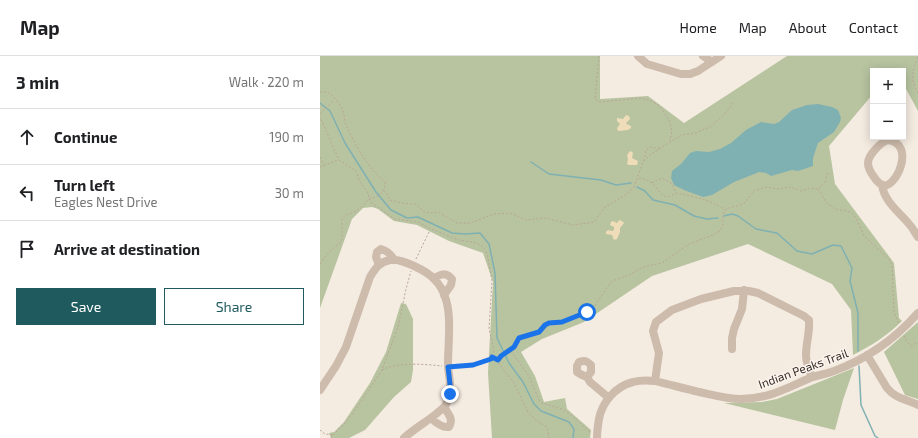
<!DOCTYPE html>
<html lang="en">
<head>
<meta charset="utf-8">
<style>
  body { margin:0; font-family:"Exo 2",sans-serif; background:#f6f6f6; color:#202124 }
  .controls { position:absolute; right:12px; top:12px; display:grid; overflow:hidden; border-radius:0px; box-shadow:0 2px 10px #0003 }
  .controls button { width:36px; height:36px; display:grid; place-items:center; padding:0; border:0; border-bottom:1px solid #e0e0e0; background:#fff; color:#202124; font:20px sans-serif }
  .stop { position:absolute; width:12px; height:12px; margin:-9px; border:3px solid #1a73e8; border-radius:50%; background:#fff }
  .stop.end { background:#1a73e8; border-color:#fff; box-shadow:0 1px 4px #0008 }
  .list { margin:0; padding:0; list-style:none }
  h2 { display:flex; justify-content:space-between; align-items:center; height:52px; margin:0; padding:0 16px; font-size:17px }
  h2 small { font-size:13px; font-weight:400; color:#757577 }
  .list li { display:grid; grid-template-columns:26px 1fr auto; gap:12px; align-items:center; box-sizing:border-box; height:56px; padding:0 16px; border-top:1px solid #e0e0e0 }
  .list b { display:block; font-size:15px; white-space:nowrap }
  .list p { margin:0; font-size:13px; white-space:nowrap; color:#757577 }
  .list em { font-size:13px; font-style:normal; color:#757577 }
  .actions { display:flex; gap:8px; padding:12px 16px }
  .actions a { flex:1; padding:9px 0; border:1px solid #1f5a5e; border-radius:0px; text-align:center; font-size:14px; color:#1f5a5e }
  .actions .main { background:#1f5a5e; color:#fff }
  .icon { flex:none; width:22px; height:22px; fill:none; stroke:currentColor; stroke-width:2; stroke-linecap:round; stroke-linejoin:round }
  .map { position:relative; flex:none; width:598px; height:382px; overflow:hidden }
  header { display:flex; align-items:center; gap:24px; box-sizing:border-box; height:56px; padding:0 20px; background:#fff; border-bottom:1px solid #e0e0e0 }
  header strong { font-size:19px }
  nav { display:flex; gap:22px; margin-inline-start:auto; font-size:14px }
  main { display:flex }
  aside { flex:1; background:#fff }
  .map>svg:first-child { display:block }
  .green { fill:#b8c4a0 }
  .sand { fill:#efdcb8 }
  .water { fill:#7fb0b2 }
  .lines { fill:none; stroke-linecap:round; stroke-linejoin:round }
  .stream { stroke:#7fb0b2; stroke-width:1.5 }
  .path { stroke:#b9a596; stroke-width:1; stroke-dasharray:2 2; stroke-linecap:butt }
  .minor { stroke:#cdbbac; stroke-width:8 }
  .route { stroke:#1a73e8; stroke-width:5 }
  .labels { text-anchor:middle; dominant-baseline:central; stroke-width:3; stroke-linejoin:round; paint-order:stroke }
  .street-label { font-size:12px; fill:#3b302b; stroke:#fbf5ee }
</style>
</head>
<body>
<header>
<strong>Map</strong>
<nav><a>Home</a><a>Map</a><a>About</a><a>Contact</a></nav>
</header>
<main>
<aside>
<h2>3 min<small>Walk · 220 m</small></h2>
<ul class="list">
<li><svg class="icon" aria-label="ahead" viewBox="0 0 24 24"><path d="M12 20V5M6 11l6-6 6 6"/></svg><div><b>Continue</b></div><em>190 m</em></li>
<li><svg class="icon" aria-label="left" viewBox="0 0 24 24"><path d="M17 20v-9H6M10 6l-5 5 5 5"/></svg><div><b>Turn left</b><p>Eagles Nest Drive</p></div><em>30 m</em></li>
<li><svg class="icon" aria-label="arrive" viewBox="0 0 24 24"><path d="M6 21V4h12l-3 4 3 4H6"/></svg><div><b>Arrive at destination</b></div></li>
</ul>
<div class="actions"><a class="main">Save</a><a>Share</a></div>
</aside>
<div class="map">
<svg width="598" height="382" viewBox="0 0 598 382">
  <rect width="100%" height="100%" fill="#f4ebe1"/>
  <path class="green" d="M0,0H280V43L328,40L364,67L467,0H598V55L585,31H583V15H553V38L509,90L515,128L574,207L579,262L582,265C568,279 551,290 533,299L531,254L512,228L428,188L332,220L264,266L222,283L201,296L215,320L224,346L245,342L247,353L271,374L270,382H172L168,317L173,226L163,197L129,185L97,169L74,165L58,153L52,151L43,152L32,163L0,252Z
    M81,247L86,248L93,263V314L91,326L74,341L45,374L29,382H11L9,377L14,376L24,366L50,327L66,296Z
    M598,266V343L585,339L564,296Z
    M534,312L523,344L515,374L404,347L442,346L457,343Z"/>
  <path class="sand" d="M306,59L309,60L310,63L306,67L307,68L311,70V72L308,74C304,74 302,75 298,75L297,72L300,68L297,65V62L303,63Z
    M310,95L312,96L313,97L312,102L318,105L317,109H309L307,108L308,103L307,99Z
    M299,164L302,165L304,167L300,172V176L297,183L294,184L293,182L292,179L286,178V176L288,174L292,175L294,174V171L290,169L291,166L293,165L297,167Z"/>
  <path class="water" d="M498,48L512,51L518,54L521,62L520,66L514,76L498,87L493,102V110L478,115L472,114L451,120L446,117L439,116L414,126L392,139L383,141L364,134L354,129L351,122L352,115L361,108L370,97L376,95L389,96L400,93L411,87L426,74L441,66L454,68L459,66L472,54L487,49Z"/>
  <g class="lines">
    <path class="stream" d="M0,47L10,55L25,87L56,136L71,154L87,162L98,161L132,177L145,178L160,177L169,188L175,217L177,282L189,307L203,326L214,348L221,355L249,366L254,373L253,382
      M211,106L229,118L281,124L296,129L311,127
      M317,131L325,135L333,144L355,149L374,160L387,163L398,162
      M404,160L412,158L418,160L436,173L457,177L477,195L492,198L513,189L521,190L532,212L530,225L538,257V295
      M539,310L541,349L555,380L558,382"/>
    <path class="path" d="M279,0L275,43L280,46L322,42L331,45L340,50L349,64L352,75L350,85
      M598,1C592,16 590,22 598,37
      M0,36C3,36 7,35 9,37C12,38 18,46 20,49C24,54 24,63 26,69C36,90 47,111 65,126C66,136 58,141 49,143L48,137L40,126L36,115L19,104L0,61
      M0,58L14,44
      M0,101L4,109
      M324,105L326,94L330,91L341,93
      M0,111L18,104
      M319,122C323,123 330,124 333,128C341,136 343,146 356,137C375,141 388,143 404,153
      M332,127L339,123H344L351,127L356,136
      M498,133L507,147L515,153L531,156L536,162L544,180L569,203L572,210L574,256L579,268
      M64,134L67,138L70,144L81,147L95,148L106,157L118,156L137,167H150L174,158L190,157L206,164L225,162L253,169L274,166L284,152L307,138L314,131L323,106L330,99L350,86L362,79L375,77L390,71L405,58L414,45
      M96,203L110,174
      M0,208L9,196L20,187L22,183V163C26,157 28,159 34,156C40,154 45,147 49,143L53,148L75,163L98,166L111,173L139,184L157,187L163,191L167,197L172,225L169,273L174,295L171,303L153,309L135,311
      M584,280L588,287L591,290L598,286
      M191,295L209,320L219,344L222,347L242,353L251,359L270,376
      M173,302L178,304L179,308L194,327L208,356L217,365L227,371L229,382
      M178,304L181,300L194,291L199,282L219,276L225,269L229,267L242,266L267,256L273,252L292,225L309,219L323,211L342,207L369,188L393,179L400,175L403,169V159L405,154C411,150 418,151 424,147C428,144 431,138 435,134L447,131L458,133L470,131L481,135L491,132L498,133L505,126L508,116
      M62,314C78,306 104,308 122,310
      M0,374L5,378L13,379L11,382
      M13,379L25,367L36,353L62,314L78,271L86,233L91,215"/>
    <path class="minor" d="M318,0L327,8L361,18H370L378,15L401,0
      M383,0L392,6
      M568,84C597,88 575,134 563,129C559,128 556,124 554,121C551,117 548,112 548,107C548,99 561,86 568,84Z
      M562,129C564,145 579,156 589,168C593,172 595,177 598,181
      M59,209L56,201L57,196L61,193C68,195 71,198 74,204
      M114,222C121,218 126,216 132,223L131,229L124,239
      M412,293V282L414,273L422,253L424,234
      M547,299L567,332C576,343 586,343 598,349
      M267,321L262,319L257,316V310L259,306C265,304 267,305 271,309V316L267,321L270,326L289,342
      M335,325L339,297L333,275L336,266L352,254L381,243L414,235H429L438,237L484,260L489,264C490,276 486,287 486,299C486,307 489,314 492,321
      M0,334L16,310L26,291L50,221C55,213 59,206 70,204C81,202 107,215 114,223C119,228 123,234 125,241C132,258 128,289 128,308C128,315 130,322 130,329C130,336 129,344 125,350C123,353 119,355 116,358C106,366 94,373 84,382
      M111,362C116,367 122,372 129,371C134,363 128,358 124,351
      M277,382C277,376 278,369 279,363C282,346 296,330 313,326C320,324 327,324 335,325C350,329 364,332 379,336C393,339 407,343 421,343C448,343 467,332 490,322C498,319 506,318 514,315C547,303 575,283 598,257"/>
  </g>
  <g class="lines">
    <path class="route" d="M130,338V328L128,311L153,309L171,303L172,301L178,304L181,300L194,291L199,282L219,276L225,269L229,267L242,266L267,256"/>
  </g>
  <g class="labels">
    <g class="street-label">
      <text transform="translate(483 312) rotate(-20)">Indian Peaks Trail</text>
    </g>
  </g>
</svg>
<div class="controls">
<button>+</button>
<button>−</button>
</div>
<div class="stop" style="left:267px;top:256px"></div>
<div class="stop end" style="left:130px;top:338px"></div>
</div>
</main>
</body>
</html>
